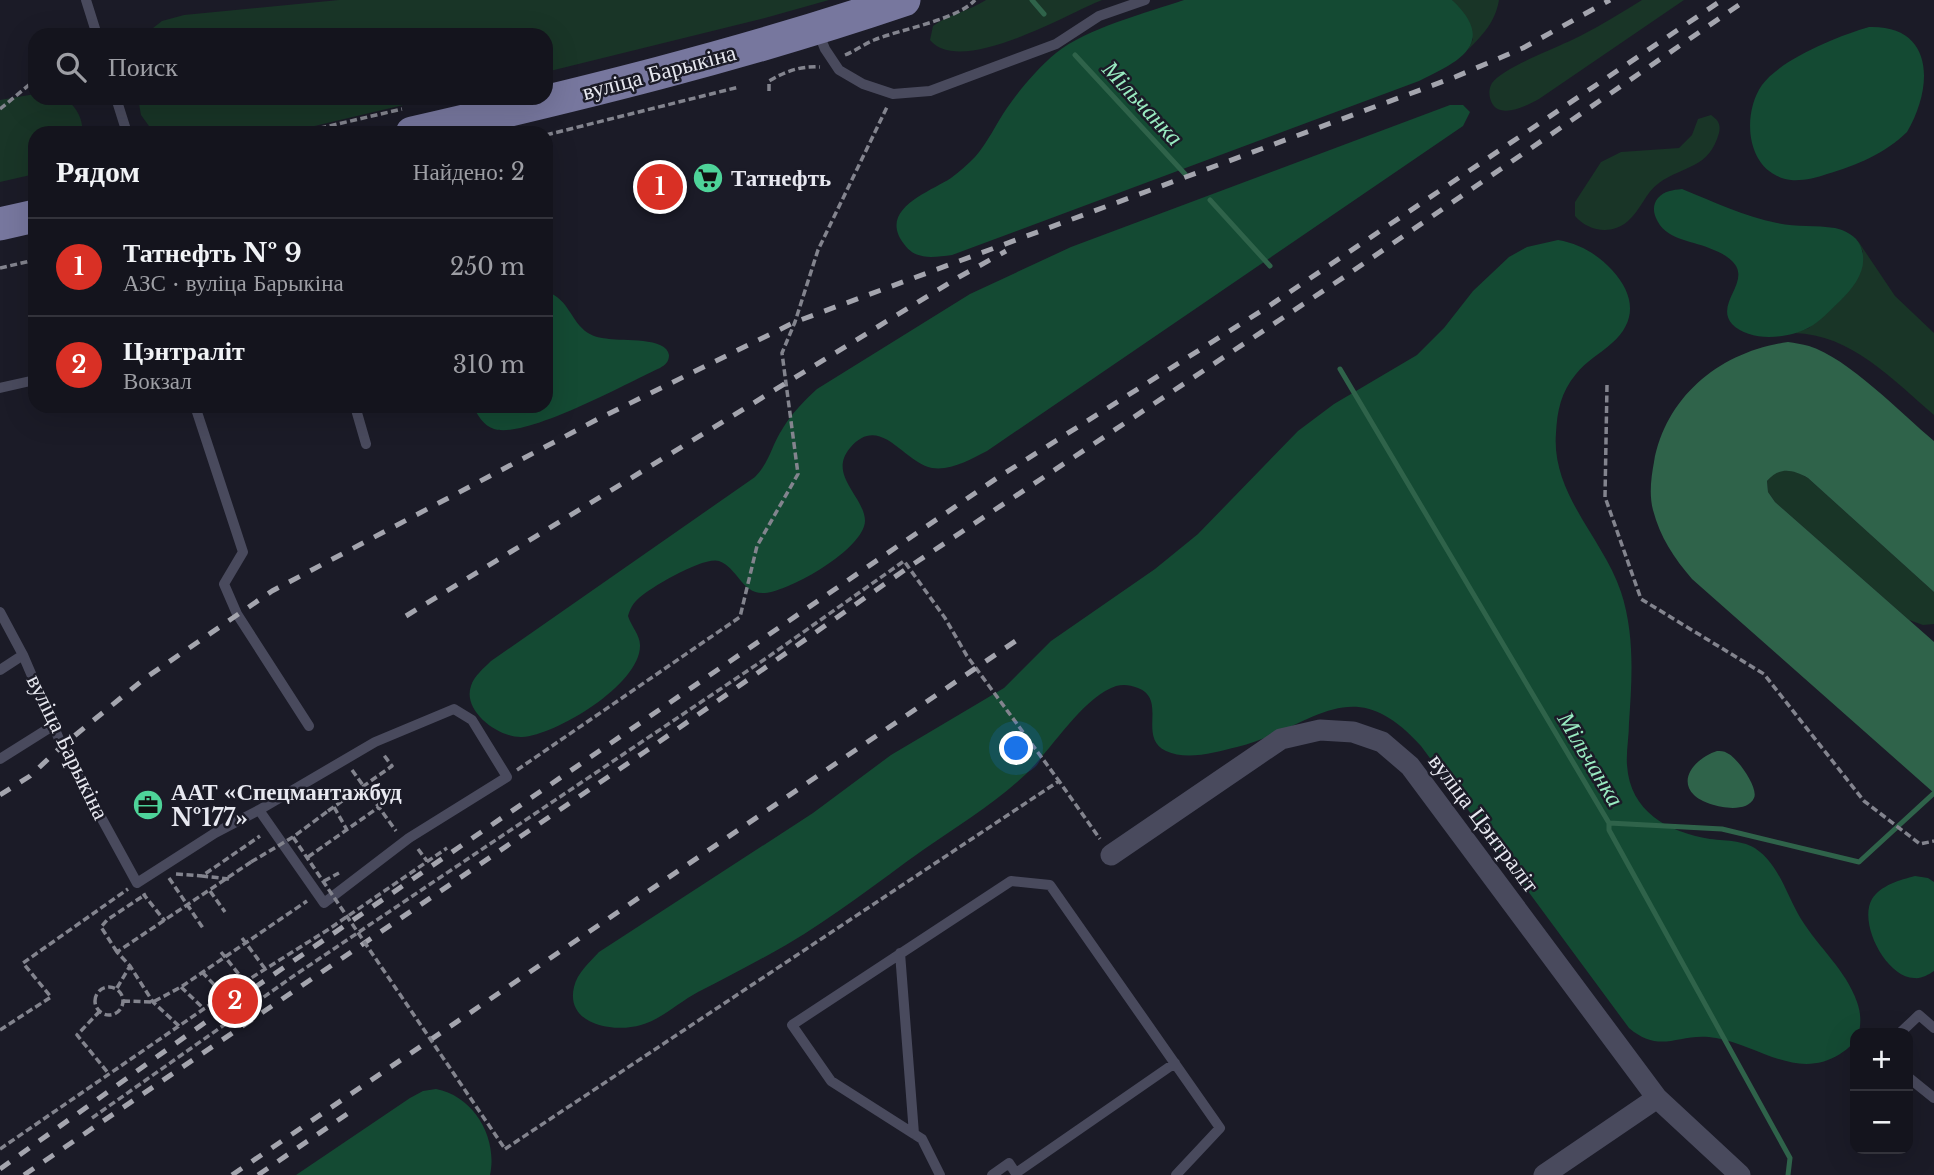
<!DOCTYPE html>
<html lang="ru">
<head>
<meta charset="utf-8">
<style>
  body { margin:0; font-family:"Libre Baskerville",serif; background:#1d1d26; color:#f1f3f6 }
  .controls { position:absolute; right:21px; bottom:21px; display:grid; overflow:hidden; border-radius:14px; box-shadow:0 7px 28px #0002 }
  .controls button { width:63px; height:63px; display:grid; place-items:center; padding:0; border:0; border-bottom:2px solid #33333b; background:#14141d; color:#f1f3f6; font:35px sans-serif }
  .you { position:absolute; left:1017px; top:749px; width:24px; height:24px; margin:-18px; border:5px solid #fff; border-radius:50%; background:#1a73e8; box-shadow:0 0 0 10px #1a73e833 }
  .badge { display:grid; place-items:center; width:46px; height:46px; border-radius:50%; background:#d93025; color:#fff; font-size:23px; font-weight:700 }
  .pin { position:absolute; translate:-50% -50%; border:4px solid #fff; box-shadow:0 2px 7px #0006 }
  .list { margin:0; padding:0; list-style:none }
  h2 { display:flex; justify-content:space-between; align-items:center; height:91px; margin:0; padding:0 28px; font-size:30px }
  h2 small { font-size:23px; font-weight:400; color:#9d9ea4 }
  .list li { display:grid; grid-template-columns:46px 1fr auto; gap:21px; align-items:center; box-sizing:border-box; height:98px; padding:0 28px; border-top:2px solid #33333b }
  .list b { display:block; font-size:26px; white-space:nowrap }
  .list p { margin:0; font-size:23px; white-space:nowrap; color:#9d9ea4 }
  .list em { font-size:23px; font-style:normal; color:#9d9ea4 }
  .icon { flex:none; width:38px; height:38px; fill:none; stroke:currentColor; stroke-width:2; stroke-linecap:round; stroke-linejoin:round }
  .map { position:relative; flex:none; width:1934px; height:1175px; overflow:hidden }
  .search { position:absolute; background:#14141d; box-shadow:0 7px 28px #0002; left:28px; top:28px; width:525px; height:77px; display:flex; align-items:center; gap:18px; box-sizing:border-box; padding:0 24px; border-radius:21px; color:#9d9ea4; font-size:26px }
  .panel { position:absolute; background:#14141d; box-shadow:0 7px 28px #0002; left:28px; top:126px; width:525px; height:287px; border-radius:21px }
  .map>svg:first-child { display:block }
  .green { fill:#193527 }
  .forest { fill:#144a33 }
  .water { fill:#2f634a }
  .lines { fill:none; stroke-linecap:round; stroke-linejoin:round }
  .stream { stroke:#2f634a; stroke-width:5 }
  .path { stroke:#83848e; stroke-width:3.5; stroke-dasharray:7 3.5; stroke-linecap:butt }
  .lane { stroke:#494a5d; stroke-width:10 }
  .street { stroke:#494a5d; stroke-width:21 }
  .primary { stroke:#77779e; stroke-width:33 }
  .rail { stroke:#a4a5ae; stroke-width:5; stroke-dasharray:12 12; stroke-linecap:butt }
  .path-bridge { stroke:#83848e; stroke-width:3.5; stroke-dasharray:7 3.5; stroke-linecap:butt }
  .labels { text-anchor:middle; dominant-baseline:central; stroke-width:5; stroke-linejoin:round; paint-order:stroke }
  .street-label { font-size:23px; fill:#e7e8f0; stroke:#1b1b27 }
  .poi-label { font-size:23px; font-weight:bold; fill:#e7e8f0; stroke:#1b1b27; text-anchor:start }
  .water-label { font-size:24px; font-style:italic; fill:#99ebc1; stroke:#1b1b27 }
</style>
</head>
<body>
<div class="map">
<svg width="1934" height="1175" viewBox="0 0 1934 1175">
  <rect width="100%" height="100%" fill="#1b1b27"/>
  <path class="green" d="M339,0H829L765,18L546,72V35H144L162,21L184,15Z
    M986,0H1102C1067,14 960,77 930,40L933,26C947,15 969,11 986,0Z
    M1452,0H1499C1495,23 1483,34 1468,50L1473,39Z
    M1642,0H1684L1539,99C1526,106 1496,122 1490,98C1489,93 1489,88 1492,83C1503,67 1562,46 1582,35C1602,25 1622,12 1642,0Z
    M35,94V98L66,99C78,109 82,118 83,133H35V174L0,182V100Z
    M138,98H433L285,133H154L141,115Z
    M1711,115C1718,120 1721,124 1719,133C1709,169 1684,165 1659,183C1645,193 1641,210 1628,221C1612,235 1589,232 1575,216V202L1601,162L1621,152L1679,148L1692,135L1698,119Z
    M1858,241L1895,296L1934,333V415C1893,380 1851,334 1794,333L1809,328L1863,252Z
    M1783,470L1795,471L1808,478L1934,592V624L1923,625L1909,620L1775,502L1768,492L1767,481L1774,473Z"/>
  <path class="forest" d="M1184,0H1452C1498,43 1459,62 1419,81L952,255C934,257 916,261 904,244C877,209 930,192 951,178C959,172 968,164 975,157C988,142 996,124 1007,108C1021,88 1038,68 1056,53C1087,28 1146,13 1184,0Z
    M1869,27C1934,25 1934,86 1907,132C1886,153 1855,166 1827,174C1816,178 1802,181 1791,180C1746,174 1741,115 1762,85C1781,59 1838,36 1869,27Z
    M1450,105H1463L1470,112L1463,126L987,451C971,459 951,471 932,468C904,463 880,412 850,448C827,475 865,497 865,521C864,549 790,591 765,593C742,595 738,568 719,561C704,556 651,587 639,598C633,603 630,609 628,616C631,626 640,635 640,645C641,684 556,735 522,737C499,738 462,711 471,686C474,676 484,668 491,661L755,477C771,460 771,446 783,428C792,413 804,401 817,389L970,294L1071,247Z
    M1682,189C1712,201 1745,217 1777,223C1796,227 1816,225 1835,228C1845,230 1856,236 1860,245C1870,267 1855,286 1840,301C1830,310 1820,322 1808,328C1787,339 1749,342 1732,324C1714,303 1753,281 1732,261C1726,255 1717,251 1709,248C1690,240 1665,240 1656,218C1653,211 1653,204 1658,198C1664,191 1673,190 1682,189Z
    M1558,240C1580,244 1597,254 1612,270C1634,294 1638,320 1612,343C1600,354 1586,361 1576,374C1561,392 1557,411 1556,433C1551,494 1603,538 1621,592C1635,635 1632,679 1629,723C1629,737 1626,752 1627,765C1630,812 1668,832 1710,839C1727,841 1747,840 1760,852C1780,868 1788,898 1801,919C1819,948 1846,970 1857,1002C1861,1013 1861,1022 1859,1033H1855C1855,1044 1849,1048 1840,1054C1797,1081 1758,1045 1716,1038C1679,1031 1662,1056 1629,1028L1421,746C1351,668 1315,727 1237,747C1216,752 1187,761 1166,751C1137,737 1168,700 1138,688C1130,685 1124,684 1116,686C1083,697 1052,749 1026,774C995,803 958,826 923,850C878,882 834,917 786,945C758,961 728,977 698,992C679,1002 662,1019 641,1025C614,1033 565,1025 574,987C577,973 590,962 599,952L813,813L891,755L1004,688L1051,641L1155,569L1198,534L1298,431L1334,404L1417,355L1444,328L1473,291L1509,257L1527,247Z
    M546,291C570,300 570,321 588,333C594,337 602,338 609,339C622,341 667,337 669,355C669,362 665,365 660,368C627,383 526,439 494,429C483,425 478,416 473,406H546Z
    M1915,876L1928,878L1934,882V971C1928,975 1921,979 1914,978C1886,977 1858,923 1872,899C1881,885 1900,880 1915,876Z
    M436,1089C474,1096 498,1138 490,1175H296L410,1098L423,1091Z"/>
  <path class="water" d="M1788,342C1795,343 1802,344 1809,346C1848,358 1902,414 1934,441V592L1808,478C1792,469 1779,467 1767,481L1768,492L1775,502L1934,642V793L1692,579C1674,558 1660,537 1653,510C1649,495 1651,478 1654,462C1666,395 1722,351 1788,342Z
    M1717,751C1720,751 1724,751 1727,753C1737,757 1759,788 1754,798C1746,816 1705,806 1694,795C1676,777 1700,756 1717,751Z"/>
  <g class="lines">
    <path class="stream" d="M1032,0L1044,14
      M1075,55L1185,174
      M1210,200L1270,266
      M1340,369L1609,823V830L1790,1158L1788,1175
      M1609,823L1722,829L1859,862L1934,793"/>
    <path class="path" d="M845,55C855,51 864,44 874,40C901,29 957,20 975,0
      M769,91V81C786,71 800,66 820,67
      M0,109L35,80
      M299,133L402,109
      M546,135L739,87
      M0,268L35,260
      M1607,385L1605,497L1641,599L1764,674L1864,801L1920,844L1934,841
      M352,770L396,831
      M517,770L740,617L757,546L798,474L782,353L795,322L818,250L888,105
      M334,807L347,830
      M328,811L392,766L383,754
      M418,849L427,861
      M308,857L379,807
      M176,874L202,876
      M169,878L203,928
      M229,879L202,876L260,836
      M324,881L339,873
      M210,891L225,912
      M146,894L144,895L165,921
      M242,938L266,970
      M117,952L101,927L107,920L143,896
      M221,952L245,982
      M202,972L224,995
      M181,987L204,1009
      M95 1001a14 14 0 1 1 28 0a14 14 0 1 1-28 0Z
      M117,988L130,966
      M123,1001L153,1002L181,987L307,901
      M100,1011L77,1035L109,1074
      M179,1026L153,1002L130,966L117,952L251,862
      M0,1030L51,997L23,963L128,889
      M92,1118L295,975L768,657L904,561L945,618L967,656L1059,781
      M0,1149L224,995L329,929L447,848
      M505,1149L1059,781L1100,839"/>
    <path class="lane" d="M86,0L97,35
      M818,32L825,49L839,70L863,84L893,94L930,91L1056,44L1099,16L1145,0
      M116,98L127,133
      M0,388L35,380
      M195,406L243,552L224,584L237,614L309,726
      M355,406L366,444
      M0,612L23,655L62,746L137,883L215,833L259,810L375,742L454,709L472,720L507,777L409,838L324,903L259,810
      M0,670L23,655
      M0,759L54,725
      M900,953L914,1134
      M1900,1033L1919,1015L1934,1028
      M1908,1077L1934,1098
      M1016,1173L1175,1063
      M940,1175L922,1139L831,1081L792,1025L1011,881L1050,885L1220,1128L1176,1175
      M992,1175L1009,1163L1017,1175"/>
    <path class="street" d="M1111,855L1281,739L1320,730L1353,732L1382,742L1410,766L1657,1098L1740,1175
      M1544,1175L1657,1098"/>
    <path class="primary" d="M412,133C578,95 742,55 904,0
      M0,224L35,216"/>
    <path class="rail" d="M406,616L959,277L1006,251
      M0,795L30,776L62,746L144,679L272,591L598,419L795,322L1455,77L1523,48L1610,0
      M0,1169L235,1001L997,478L1269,306L1722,0
      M24,1175L646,751L909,567L1344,277L1746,0
      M232,1175L1020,638
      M258,1175L353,1110"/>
    <path class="path-bridge" d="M293,837L505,1149
      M251,862L293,837L328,811"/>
  </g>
  <defs>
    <g id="supermarket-disc" transform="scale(1.575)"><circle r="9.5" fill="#4ed399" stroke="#1b1b27"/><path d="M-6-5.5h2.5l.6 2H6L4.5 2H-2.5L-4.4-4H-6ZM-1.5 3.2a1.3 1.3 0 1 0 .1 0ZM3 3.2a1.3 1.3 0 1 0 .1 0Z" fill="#111"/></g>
    <g id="office-disc" transform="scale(1.575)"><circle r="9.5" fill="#4ed399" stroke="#1b1b27"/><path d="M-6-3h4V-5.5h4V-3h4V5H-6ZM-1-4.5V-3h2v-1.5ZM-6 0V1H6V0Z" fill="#111"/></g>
  </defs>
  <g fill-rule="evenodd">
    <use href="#supermarket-disc" x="708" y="178"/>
    <use href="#office-disc" x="148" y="805"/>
  </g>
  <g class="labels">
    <g class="street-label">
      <text transform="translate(659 72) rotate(-15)">вуліца Барыкіна</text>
      <text transform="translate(68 747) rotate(64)">вуліца Барыкіна</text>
      <text transform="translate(1484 823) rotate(53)">вуліца Цэнтраліт</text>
    </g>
    <g class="poi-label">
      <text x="731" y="178">Татнефть</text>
      <text x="171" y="792">ААТ «Спецмантажбуд<tspan x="171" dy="26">№177»</tspan></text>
    </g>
    <g class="water-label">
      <text transform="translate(1143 103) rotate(47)">Мільчанка</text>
      <text transform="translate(1591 759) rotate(59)">Мільчанка</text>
    </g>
  </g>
</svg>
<div class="controls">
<button>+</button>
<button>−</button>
</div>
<div class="you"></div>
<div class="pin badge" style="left:660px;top:187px">1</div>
<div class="pin badge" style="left:235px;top:1001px">2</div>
<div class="search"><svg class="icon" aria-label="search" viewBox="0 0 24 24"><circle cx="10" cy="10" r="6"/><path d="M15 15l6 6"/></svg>Поиск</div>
<section class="panel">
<h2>Рядом<small>Найдено: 2</small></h2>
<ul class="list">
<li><span class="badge">1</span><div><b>Татнефть № 9</b><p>АЗС · вуліца Барыкіна</p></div><em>250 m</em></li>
<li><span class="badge">2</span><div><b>Цэнтраліт</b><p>Вокзал</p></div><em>310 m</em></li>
</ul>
</section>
</div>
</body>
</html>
